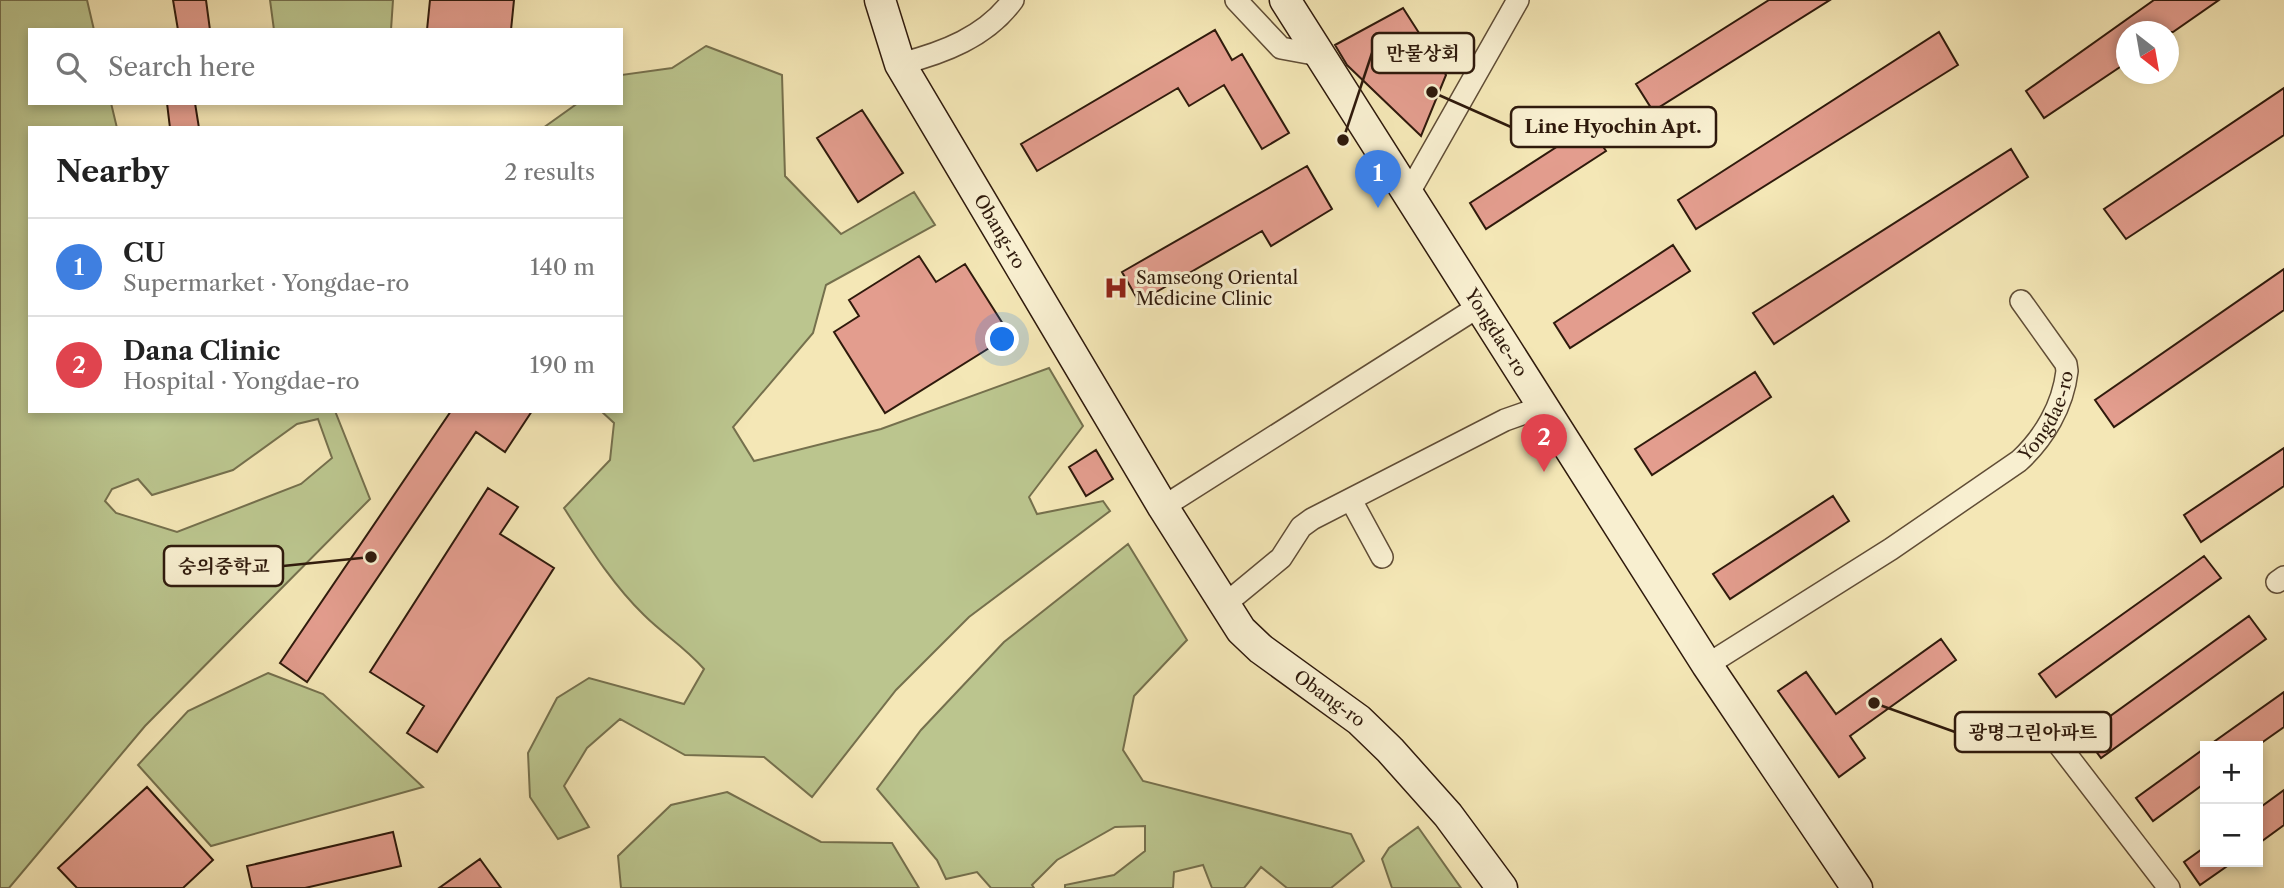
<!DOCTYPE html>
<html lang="en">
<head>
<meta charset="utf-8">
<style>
  body { margin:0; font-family:"Libre Caslon Text","Noto Serif KR",serif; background:#f2f2f2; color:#222 }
  .controls { position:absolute; right:21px; bottom:21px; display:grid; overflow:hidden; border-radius:0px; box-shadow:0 4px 10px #0003 }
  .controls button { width:63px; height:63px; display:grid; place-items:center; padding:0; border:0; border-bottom:2px solid #e0e0e0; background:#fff; color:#222; font:35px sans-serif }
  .compass { position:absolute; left:2116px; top:21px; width:63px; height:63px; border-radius:50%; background:#fff; box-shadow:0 4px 10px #0003; rotate:149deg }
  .you { position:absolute; left:1003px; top:340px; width:24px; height:24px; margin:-18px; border:5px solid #fff; border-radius:50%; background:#1a73e8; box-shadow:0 0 0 10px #1a73e833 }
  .badge { display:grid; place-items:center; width:46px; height:46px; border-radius:50%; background:#111827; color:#fff; font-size:23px; font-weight:700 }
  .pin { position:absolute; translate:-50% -58px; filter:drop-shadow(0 2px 4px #0008) }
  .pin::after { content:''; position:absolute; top:37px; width:24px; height:21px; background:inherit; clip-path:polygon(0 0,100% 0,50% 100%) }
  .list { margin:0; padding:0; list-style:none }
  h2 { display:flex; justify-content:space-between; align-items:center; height:91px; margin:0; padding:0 28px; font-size:30px }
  h2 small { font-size:23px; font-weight:400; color:#767676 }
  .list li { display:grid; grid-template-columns:46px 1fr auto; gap:21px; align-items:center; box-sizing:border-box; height:98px; padding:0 28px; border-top:2px solid #e0e0e0 }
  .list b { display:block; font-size:26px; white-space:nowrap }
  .list p { margin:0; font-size:23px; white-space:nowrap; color:#767676 }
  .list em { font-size:23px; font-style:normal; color:#767676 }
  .icon { flex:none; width:38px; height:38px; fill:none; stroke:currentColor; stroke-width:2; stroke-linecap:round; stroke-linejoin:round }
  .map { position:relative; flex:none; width:2284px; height:888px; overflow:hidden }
  .search { position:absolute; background:#fff; box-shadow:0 4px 10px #0003; left:28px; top:28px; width:595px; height:77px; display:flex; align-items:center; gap:18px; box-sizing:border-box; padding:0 24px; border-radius:0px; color:#767676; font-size:26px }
  .panel { position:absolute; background:#fff; box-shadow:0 4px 10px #0003; left:28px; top:126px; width:595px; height:287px; border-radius:0px }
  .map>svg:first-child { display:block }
  .green { fill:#bbc58e; stroke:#75704d; stroke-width:2; fill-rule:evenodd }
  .building { fill:#e39d8e; stroke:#2f1a0c; stroke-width:2 }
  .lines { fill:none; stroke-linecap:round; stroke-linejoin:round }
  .street-casing { stroke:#604d36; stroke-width:24 }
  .secondary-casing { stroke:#2f1a0c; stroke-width:33 }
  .street { stroke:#f8efd0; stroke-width:21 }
  .secondary { stroke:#f8efd0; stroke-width:30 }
  .labels { text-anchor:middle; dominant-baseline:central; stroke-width:6; stroke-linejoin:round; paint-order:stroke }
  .street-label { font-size:18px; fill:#2f1a0c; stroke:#f8efd0 }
  .poi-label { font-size:18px; fill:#2f1a0c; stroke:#f8efd0; text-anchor:start }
  .leader { fill:none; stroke:#2f1a0c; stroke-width:2.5 }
  .callout-dot { fill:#2f1a0c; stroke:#f8efd0; stroke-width:2.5 }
  .callout { fill:#f8efd0; stroke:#2f1a0c; stroke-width:2.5 }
  .callout-label { font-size:19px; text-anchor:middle; font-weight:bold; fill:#2f1a0c }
</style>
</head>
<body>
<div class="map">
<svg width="2284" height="888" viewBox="0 0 2284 888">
  <rect width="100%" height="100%" fill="#f4e7b6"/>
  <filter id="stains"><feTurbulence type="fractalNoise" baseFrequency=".00286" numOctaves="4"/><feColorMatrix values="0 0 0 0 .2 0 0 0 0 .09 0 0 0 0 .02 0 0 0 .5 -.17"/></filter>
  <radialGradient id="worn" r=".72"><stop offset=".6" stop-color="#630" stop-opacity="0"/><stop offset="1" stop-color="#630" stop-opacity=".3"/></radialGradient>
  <path class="green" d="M0,0H87L94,30H30V103H111L117,128H30V411H335L370,499L145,726L9,888H0ZM318,419L332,458L301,484L177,532L116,513L105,501L112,489L138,479L152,495L233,470L297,424Z
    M270,0H393L391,30H274Z
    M706,46L782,75L785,176L841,234L914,192L935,225L826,285L813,333L733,427L754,461L881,429L1049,368L1083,426L1029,497L1037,514L1103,501L1110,511L969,617L896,690L812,797L764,757L685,755L620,719L587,748L564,786L589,827L558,839L530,797L528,753L557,698L589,678L684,704L704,669C684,646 664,635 644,615C612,584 588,545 564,508L610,460L614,423L601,411H621V128H543L578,103H621V75L672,68Z
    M1128,544L1187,640L1134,696L1123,750L1143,781L1351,834L1364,861L1331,888H1287L1261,867L1244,888H1212L1203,865L1174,872L1173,888H1065V885L1114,875L1145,851V826L1115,827L1057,860L1032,885L1034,888H991L977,872L946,879L937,860L877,789L921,730L1004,642Z
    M268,673L323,694L423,787L211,846L138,765L188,711Z
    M727,792L821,842L892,843L919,888H621L618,856L671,805Z
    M1418,827L1461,888H1392L1382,859L1389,848Z"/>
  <path class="building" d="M173,0H206L210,30H178Z
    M430,0H514L511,30H427Z
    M1769,0H1830L1653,111L1636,84Z
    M2154,0H2219L2173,32H2126V63L2044,118L2026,91Z
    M1403,8L1446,75L1421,136L1347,65L1335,45Z
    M1215,30L1232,60L1242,54L1289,133L1262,149L1224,85L1189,106L1178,88L1037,171L1021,144Z
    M1939,32L1958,65L1696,229L1678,200Z
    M2284,88V135L2126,239L2104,209Z
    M167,103H195L199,128H170Z
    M862,110L903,173L858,202L817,138Z
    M1589,126L1606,151L1486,229L1470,203Z
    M2011,149L2028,177L1774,344L1753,313Z
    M1307,166L1332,209L1271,246L1262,231L1139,302L1122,272Z
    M1673,245L1690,271L1570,348L1554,323Z
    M919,256L936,282L965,264L1010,335L885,413L834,332L859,316L849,300Z
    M2284,269V310L2114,427L2095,400Z
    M1755,372L1771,397L1652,475L1635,449Z
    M451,411H532L505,452L476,432L307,682L280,663Z
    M2284,448V486L2201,542L2184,515Z
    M1096,450L1113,479L1086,496L1069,467Z
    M488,488L518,507L500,534L554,568L437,752L407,733L424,706L370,672Z
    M1833,496L1849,521L1730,599L1713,574Z
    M2204,556L2221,578L2056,697L2039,674Z
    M2249,616L2266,639L2101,758L2084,735Z
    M1941,639L1956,660L1850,736L1865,758L1839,777L1778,691L1806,672L1836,714Z
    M2284,692V727L2257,746H2208Z
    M2205,748V783L2153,821L2136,798Z
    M147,787L213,860L183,888H77L58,868Z
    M2284,790V825L2258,844V809Z
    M393,832L401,866L305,888H252L247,866Z
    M2205,847V862H2233L2200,885L2184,862Z
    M480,859L501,888H439Z"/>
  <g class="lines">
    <g class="street-casing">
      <g id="street">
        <path d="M1236,0L1281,48L1319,55"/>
        <path d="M900,64C943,53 986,37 1013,0"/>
        <path d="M1407,196L1518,0"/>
        <path d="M1351,500L1382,557"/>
        <path d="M1163,507L1478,307"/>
        <path d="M2277,582L2284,577"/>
        <path d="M1224,605L1281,558L1301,527L1312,519L1505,420L1542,407"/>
        <path id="s1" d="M1707,665L1891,549L2019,461C2044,438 2063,406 2067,371L2066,364L2021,301"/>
        <path d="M2053,737L2169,888"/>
      </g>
    </g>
    <g class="secondary-casing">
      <g id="secondary">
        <path id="s2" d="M880,0L900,64L1163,507L1241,630L1261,649L1359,720L1390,750L1448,815L1502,888"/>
        <path id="s3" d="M1285,0L1707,665L1857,888"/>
      </g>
    </g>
    <use href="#street" class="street"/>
    <use href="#secondary" class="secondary"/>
  </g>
  <defs>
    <g id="hospital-bare" transform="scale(1.89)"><path d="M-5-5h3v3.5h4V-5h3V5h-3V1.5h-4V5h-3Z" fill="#8f2418" stroke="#f8efd0" stroke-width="2.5" paint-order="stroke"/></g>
  </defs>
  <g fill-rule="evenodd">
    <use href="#hospital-bare" x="1116" y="288"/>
  </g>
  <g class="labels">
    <g class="street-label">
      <text stroke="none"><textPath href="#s2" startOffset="262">Obang-ro</textPath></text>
      <text stroke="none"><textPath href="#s3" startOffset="394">Yongdae-ro</textPath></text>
      <text stroke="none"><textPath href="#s1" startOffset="427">Yongdae-ro</textPath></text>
      <text stroke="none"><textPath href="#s2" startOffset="840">Obang-ro</textPath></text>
    </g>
    <g class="poi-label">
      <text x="1136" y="278">Samseong Oriental<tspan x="1136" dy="21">Medicine Clinic</tspan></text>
    </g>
  </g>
  <path class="leader" d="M1343 140L1372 53M1432 92L1511 127M371 557L283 566M1874 703L1955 732"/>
  <g class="callout-dot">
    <circle cx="1343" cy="140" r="7"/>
    <circle cx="1432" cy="92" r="7"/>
    <circle cx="371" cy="557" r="7"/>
    <circle cx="1874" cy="703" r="7"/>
  </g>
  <g class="callout">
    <rect x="1372" y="33" width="102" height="40" rx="7"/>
    <rect x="1511" y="107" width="205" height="40" rx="7"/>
    <rect x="164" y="546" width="119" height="40" rx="7"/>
    <rect x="1955" y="712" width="156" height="40" rx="7"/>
  </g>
  <g class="callout-label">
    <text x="1423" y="60">만물상회</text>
    <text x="1613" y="133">Line Hyochin Apt.</text>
    <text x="224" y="573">숭의중학교</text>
    <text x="2033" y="739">광명그린아파트</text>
  </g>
  <rect width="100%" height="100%" filter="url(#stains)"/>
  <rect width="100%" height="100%" fill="url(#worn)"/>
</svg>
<div class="controls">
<button>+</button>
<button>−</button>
</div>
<svg class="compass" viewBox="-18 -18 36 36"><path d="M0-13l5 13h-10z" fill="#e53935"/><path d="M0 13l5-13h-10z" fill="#767676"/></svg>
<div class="you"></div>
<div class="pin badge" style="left:1378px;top:208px;background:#3f7fe0">1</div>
<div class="pin badge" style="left:1544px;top:472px;background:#e0444e">2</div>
<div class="search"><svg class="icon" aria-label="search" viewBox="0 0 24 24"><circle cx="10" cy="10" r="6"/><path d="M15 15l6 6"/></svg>Search here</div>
<section class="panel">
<h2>Nearby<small>2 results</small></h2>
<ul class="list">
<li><span class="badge" style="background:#3f7fe0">1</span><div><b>CU</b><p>Supermarket · Yongdae-ro</p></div><em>140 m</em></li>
<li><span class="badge" style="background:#e0444e">2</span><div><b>Dana Clinic</b><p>Hospital · Yongdae-ro</p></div><em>190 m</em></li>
</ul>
</section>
</div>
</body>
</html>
